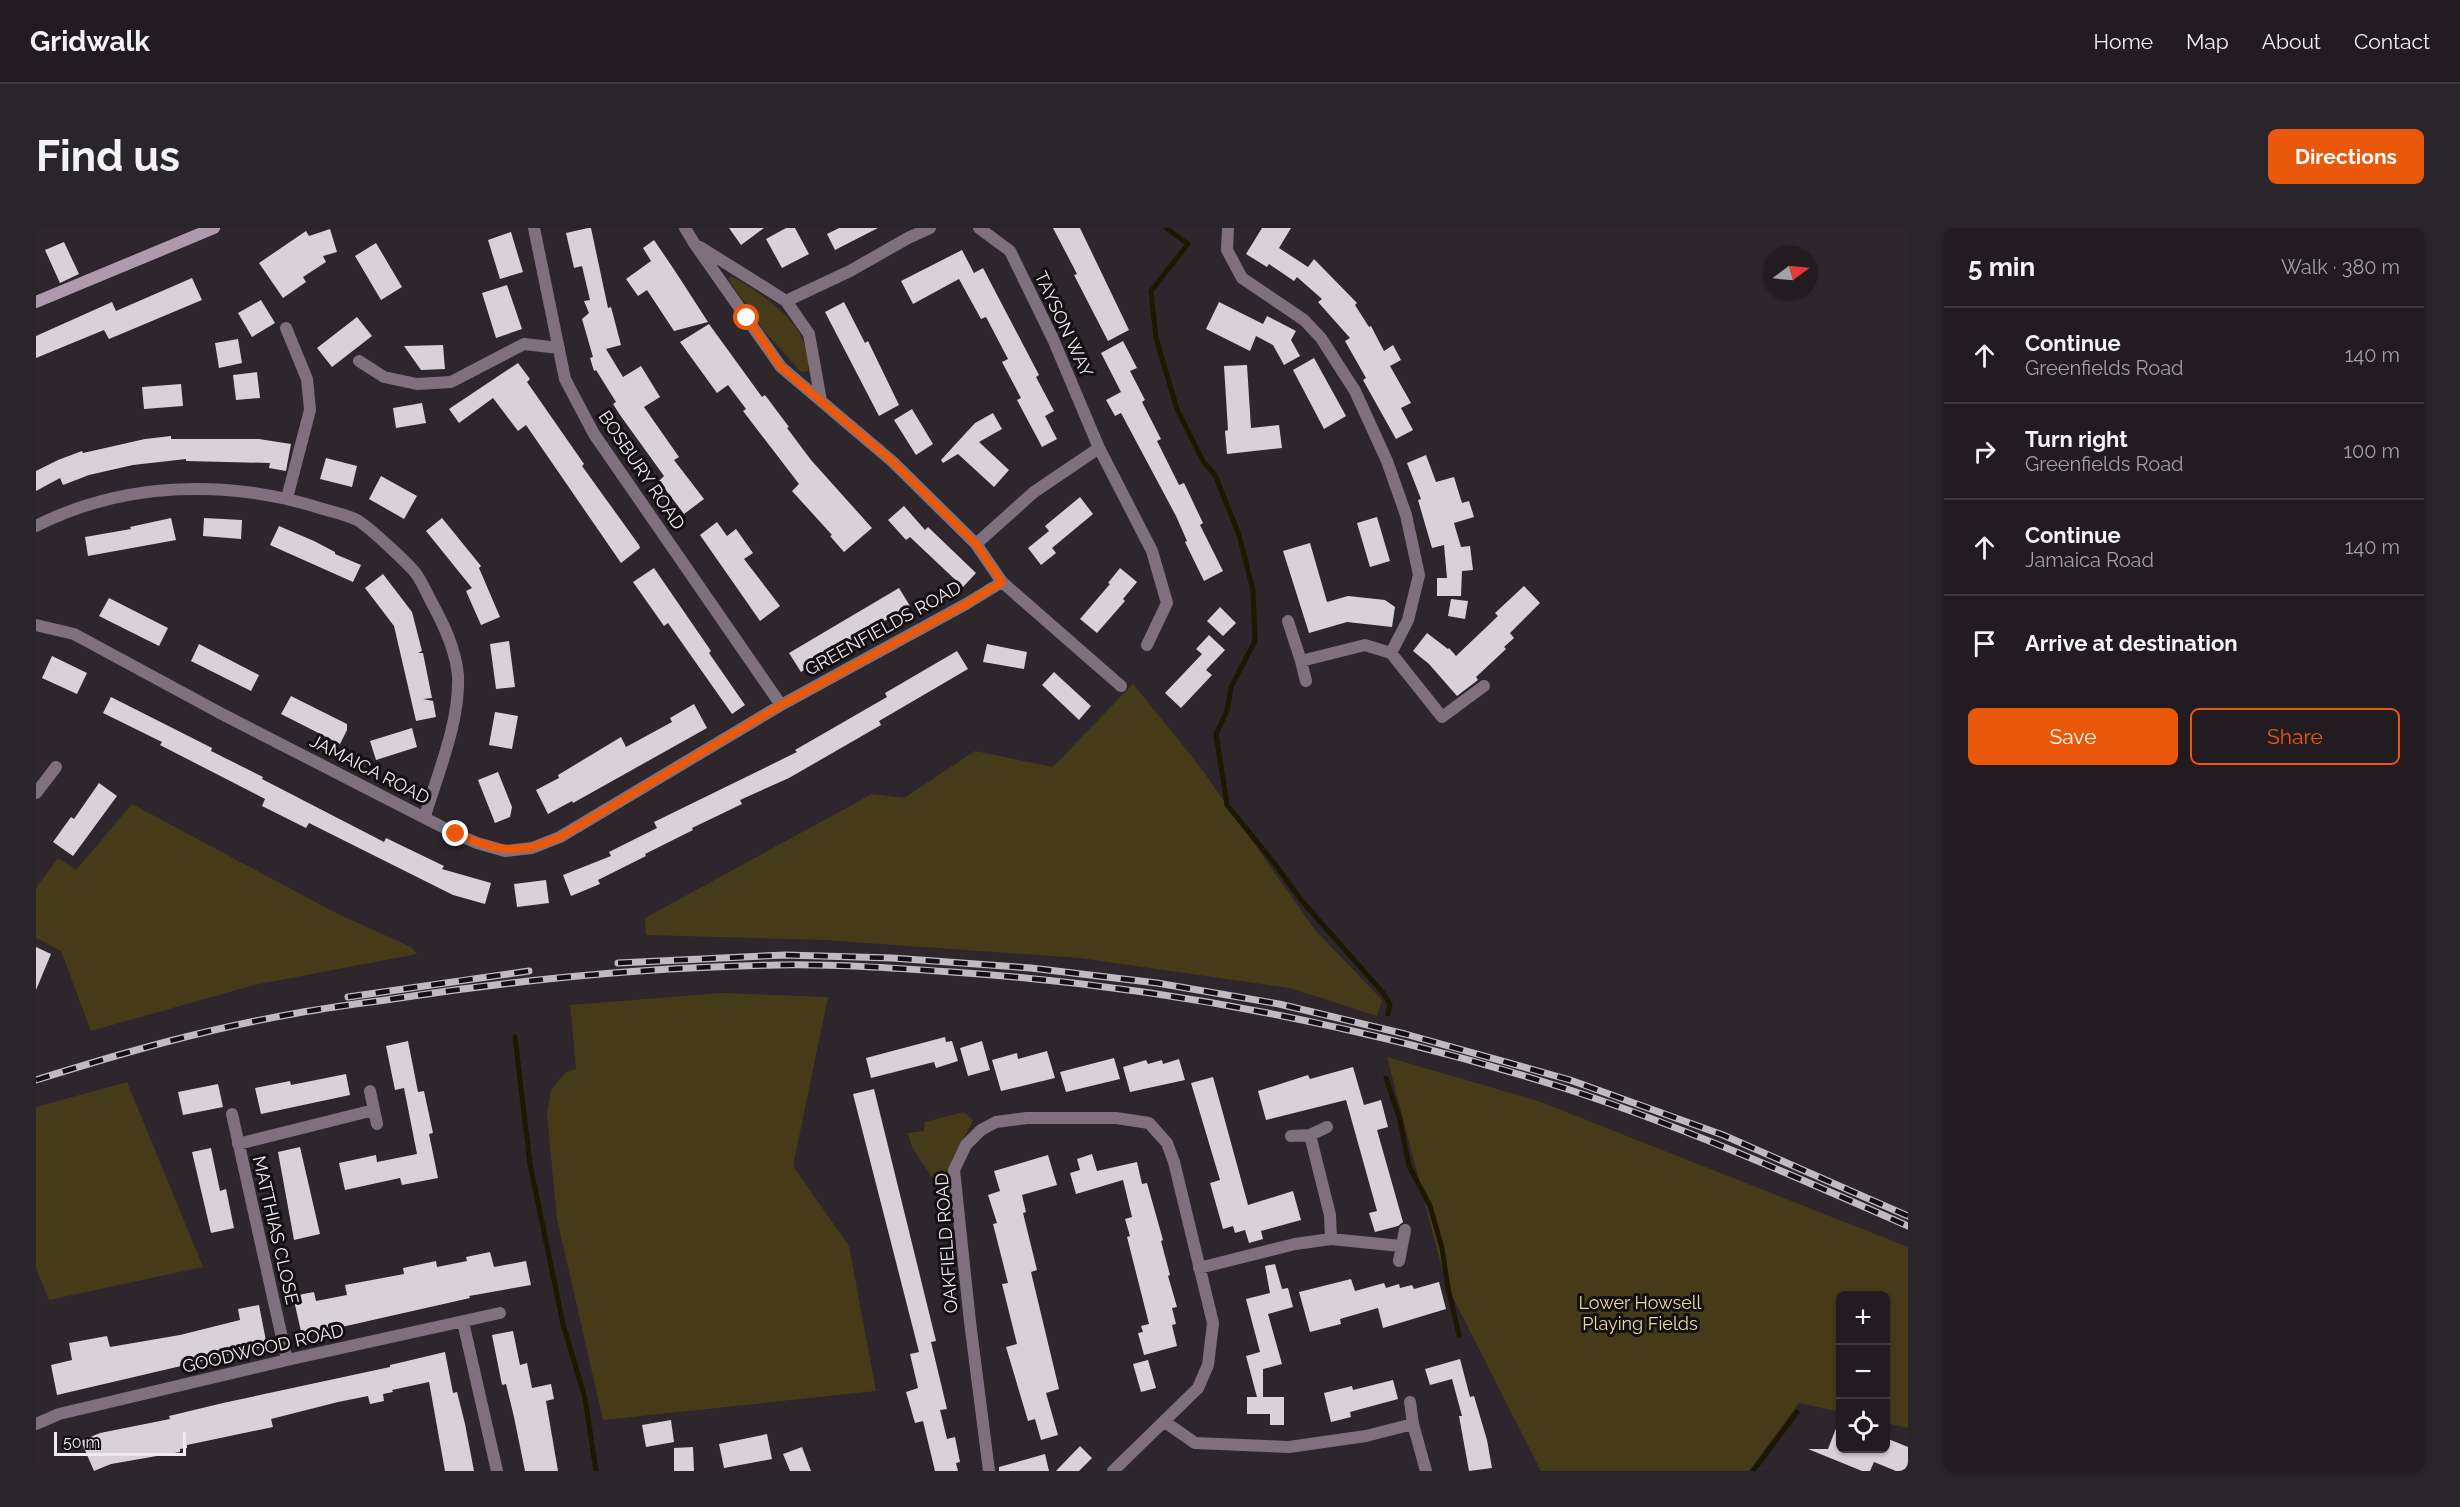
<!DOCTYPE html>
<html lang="en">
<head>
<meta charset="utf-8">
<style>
  body { margin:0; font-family:Raleway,sans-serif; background:#2a252a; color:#f1f3f6 }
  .controls { position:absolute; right:18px; bottom:18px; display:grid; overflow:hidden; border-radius:9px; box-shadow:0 2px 4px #0004 }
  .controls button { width:54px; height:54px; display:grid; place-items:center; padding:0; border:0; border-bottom:2px solid #3f3a3f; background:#221c21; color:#f1f3f6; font:30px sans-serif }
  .compass { position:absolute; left:1728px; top:18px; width:54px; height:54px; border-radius:50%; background:#221c21; box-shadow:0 2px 4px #0004; rotate:74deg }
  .scale { position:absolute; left:18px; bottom:15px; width:132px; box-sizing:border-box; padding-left:6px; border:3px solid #eeeaee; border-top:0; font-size:16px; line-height:21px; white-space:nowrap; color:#eeeaee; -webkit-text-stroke:4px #131013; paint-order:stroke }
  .stop { position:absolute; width:18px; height:18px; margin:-14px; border:4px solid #ea580c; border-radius:50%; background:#fff }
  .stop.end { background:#ea580c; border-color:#fff; box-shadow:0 2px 6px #0008 }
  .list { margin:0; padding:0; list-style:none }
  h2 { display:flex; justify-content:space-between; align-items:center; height:78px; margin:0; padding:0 24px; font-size:26px }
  h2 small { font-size:20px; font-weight:400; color:#a2a1a5 }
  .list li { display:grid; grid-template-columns:39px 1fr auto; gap:18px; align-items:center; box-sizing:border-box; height:96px; padding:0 24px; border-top:2px solid #3f3a3f }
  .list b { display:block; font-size:22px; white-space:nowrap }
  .list p { margin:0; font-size:20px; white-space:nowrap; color:#a2a1a5 }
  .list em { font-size:20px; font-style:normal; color:#a2a1a5 }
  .actions { display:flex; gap:12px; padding:18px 24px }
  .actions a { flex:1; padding:14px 0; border:2px solid #ea580c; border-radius:9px; text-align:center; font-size:21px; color:#ea580c }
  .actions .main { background:#ea580c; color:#fff }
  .icon { flex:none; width:33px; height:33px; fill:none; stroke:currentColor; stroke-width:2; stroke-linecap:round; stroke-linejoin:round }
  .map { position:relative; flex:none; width:1872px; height:1243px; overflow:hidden; border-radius:9px }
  header { display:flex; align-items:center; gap:36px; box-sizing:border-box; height:84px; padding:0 30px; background:#221c21; border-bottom:2px solid #3f3a3f }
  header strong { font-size:28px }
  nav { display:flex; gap:33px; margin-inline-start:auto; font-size:21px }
  .intro { display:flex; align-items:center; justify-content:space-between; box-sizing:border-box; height:144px; padding:0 36px }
  h1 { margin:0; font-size:42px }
  .button { padding:15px 27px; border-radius:9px; background:#ea580c; color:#fff; font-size:21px; font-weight:700 }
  main { display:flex; gap:36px; padding:0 36px }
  aside { flex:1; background:#221c21; border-radius:9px; box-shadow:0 2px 4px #0004 }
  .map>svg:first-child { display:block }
  .green { fill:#453b18 }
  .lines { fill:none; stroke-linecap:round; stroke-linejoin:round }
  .stream { stroke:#1e1700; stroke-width:5 }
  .building { fill:#d9d1d8 }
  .street { stroke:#7e717d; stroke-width:12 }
  .secondary { stroke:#af9aad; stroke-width:12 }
  .rail-casing { stroke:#c0bbc0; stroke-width:7 }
  .rail { stroke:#131013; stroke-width:4.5; stroke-dasharray:14; stroke-linecap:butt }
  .route { stroke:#ea580c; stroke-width:8 }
  .labels { text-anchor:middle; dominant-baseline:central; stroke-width:6; stroke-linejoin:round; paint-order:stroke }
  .street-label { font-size:18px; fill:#eeeaee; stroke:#131013 }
  .park-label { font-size:18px; fill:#ecda9a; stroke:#131013 }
</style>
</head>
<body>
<header>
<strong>Gridwalk</strong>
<nav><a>Home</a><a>Map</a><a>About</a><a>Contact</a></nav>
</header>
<div class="intro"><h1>Find us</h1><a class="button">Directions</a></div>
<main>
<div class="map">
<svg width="1872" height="1243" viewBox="0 0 1872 1243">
  <rect width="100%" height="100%" fill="#2d262c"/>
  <path class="green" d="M694,48C702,51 708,56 715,60C743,78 776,105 772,143L765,144L729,104L693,52Z
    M1097,456L1162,536L1279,702L1346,772L1341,788L1254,760L1044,730L788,712L610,707L609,690L836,566L868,570L939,523L1017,539Z
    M96,576L300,685L375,719L381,726L218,757L55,803L25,723L0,710V660L22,630L40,642Z
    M685,765L792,769L757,938L813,1018L840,1163L567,1192L521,991L511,887L515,862L529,845L540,841L534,777Z
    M1351,829L1502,873L1872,1019V1200L1850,1195V1068H1804V1184L1763,1175L1713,1243H1505L1410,1056Z
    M91,854L167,1039L13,1072L0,1040V879Z
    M928,884L937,892C920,930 906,931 914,977L876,919L872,905L888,903L889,894Z"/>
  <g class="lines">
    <path class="stream" d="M1130,0L1152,16L1115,63L1120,110L1141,181L1167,233L1179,247L1203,307L1217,362L1219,413L1195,459L1191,483L1180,506L1191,577L1239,636L1265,672L1348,766L1354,776L1352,786
      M479,809L494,936L527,1096L549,1170L560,1243
      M1350,850L1364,892L1373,938L1394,978L1406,1020L1412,1060L1423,1107
      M1717,1243L1761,1184"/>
  </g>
  <path class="building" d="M552,0H555L572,80L575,79L585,117L570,121L587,149L605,138L624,169L608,179L643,229L638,232L668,271L648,286L623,253L628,248L584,187L577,176L580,174L560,142L558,143L554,130L557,129L546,91L553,85L548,73L554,72L546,38L538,40L530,5Z
    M693,0H728L705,17Z
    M750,0H759L773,26L746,40L730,11Z
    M803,0H842L799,22L791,6Z
    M1017,0H1044L1093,102L1072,113L1038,47L1041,46Z
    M1226,0H1255L1243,20L1272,39L1278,31L1321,75L1319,77L1333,99L1335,98L1348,123L1357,117L1365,132L1354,138L1375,175L1365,180L1377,202L1360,211L1327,152L1330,150L1309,113L1314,110L1282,74L1286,71L1261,49L1258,53L1233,36L1231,39L1210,26Z
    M294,1L301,24L287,28L290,34L267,49L270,54L247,70L223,35L270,3L273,8Z
    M475,4L487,44L464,51L452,12Z
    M618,12L639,43L672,94L638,103L611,62L602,68L590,51L615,33L607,20Z
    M28,14L43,46L24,55L9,22Z
    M340,15L366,59L345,72L319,28Z
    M926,22L938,45L947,40L1003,147L1000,149L1018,183L1009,188L1021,211L1006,219L981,172L985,170L966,134L972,131L950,89L945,91L923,51L877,76L865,53Z
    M156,50L166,72L73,111L68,102L0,130V108L76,74L80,83Z
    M471,57L486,101L460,110L446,65Z
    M225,72L239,95L216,109L202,85Z
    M808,74L829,115L832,113L863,177L843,188L789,84Z
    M1183,74L1227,96L1231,88L1260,103L1255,112L1264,128L1248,137L1237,117L1220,108L1214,123L1170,101Z
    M321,89L336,108L296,139L281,120Z
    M673,96L726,169L729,167L753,199L751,200L775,232L836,300L808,324L794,308L796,307L756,263L763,256L707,183L710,181L692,157L681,165L644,114Z
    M202,111L206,135L183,140L179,115Z
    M1087,113L1101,140L1094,143L1109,172L1106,174L1125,211L1121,213L1143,257L1148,255L1167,295L1164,297L1187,343L1168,353L1149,314L1151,313L1140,288L1085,185L1079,188L1070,172L1085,164L1065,125Z
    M407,117L409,141L385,142L368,118Z
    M1278,130L1310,188L1288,201L1257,142Z
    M482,135L494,151L491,154L548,236L546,238L603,317L604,320L585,335L490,197L482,203L457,170L423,195L413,181Z
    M1211,137L1215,200L1243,197L1246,220L1191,226L1189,203L1192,202L1188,138Z
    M221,144L224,170L200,172L197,147Z
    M145,156L147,178L108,181L106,159Z
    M386,175L390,195L360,200L357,180Z
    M876,181L897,216L880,227L858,192Z
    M957,185L966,201L943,214L973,242L958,259L922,226L907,235L905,232L939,195Z
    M135,208V211H223L255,216L250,243L233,240L234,235L150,233V231L97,237L53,247L27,257L24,250L0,263V243L22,232L46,223L47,225L109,211Z
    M1390,227L1400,254L1418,249L1426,275L1433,273L1438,289L1418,295L1425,319L1434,318L1437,342L1426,343L1425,368H1401V350H1411L1408,317L1396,320L1382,272L1385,271L1371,235Z
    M290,230L321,238L316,259L284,251Z
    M345,248L381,268L368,291L333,271Z
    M1044,269L1057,286L1016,320L1020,325L1005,337L992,320L1013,303L1009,298Z
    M868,278L889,302L892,299L940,345L927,359L874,309L870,312L852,292Z
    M1341,289L1354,333L1334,339L1321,295Z
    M135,290L140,312L52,328L49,309L95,301L94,299Z
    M168,290L206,292L205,311L167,308Z
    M406,290L445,338L443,340L464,389L445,397L430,363L436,360L390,303Z
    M681,294L691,308L700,301L717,325L708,331L744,378L724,393L664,307Z
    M243,298L278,313L299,324V326L325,337L317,354L234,317Z
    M1274,315L1291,374L1312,368L1349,372L1359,379L1356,399L1311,394L1273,405L1247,323Z
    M618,340L675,423L673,425L709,477L696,486L632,395L628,398L597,354Z
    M1084,340L1101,354L1087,371L1089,373L1061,405L1044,391L1074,356L1072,355Z
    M347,346L376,384L386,423L382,425H387L396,470L387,471L397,473L400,489L380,493L358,398L329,360Z
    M1488,358L1504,375L1474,405L1478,410L1468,419L1470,421L1440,449L1442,452L1421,468L1393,436L1377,423L1391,405L1412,421L1413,420L1420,428L1462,388L1459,385Z
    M863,360L874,378L794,425L765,444L753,425Z
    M73,370L132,400L123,418L63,388Z
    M1415,371L1432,373L1429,391L1412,388Z
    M1184,379L1200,395L1187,408L1171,393Z
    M1173,407L1189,422L1170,442L1176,447L1145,480L1129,465L1166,426L1160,421Z
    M473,413L479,459L460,461L454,416Z
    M163,416L223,447L215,463L155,433Z
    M951,416L991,424L988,441L947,434Z
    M921,423L932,441L843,493L845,497L753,550L704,572L706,576L656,600L657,602L609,626L610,628L562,652L564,656L535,668L527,647L575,628L573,624L621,600L618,594L761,524L759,522L851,469L849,465Z
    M16,428L51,445L41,466L6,450Z
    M1018,444L1055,478L1043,492L1006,457Z
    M255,468L311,496V502L304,516L245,486Z
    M75,469L176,520L175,523L227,549L226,551L348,614L350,610L408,638L406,641L455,655L449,676L417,667L273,595L270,600L226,578L229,571L124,517L126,514L67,485Z
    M658,476L671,500L537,575L536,573L512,586L500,562L523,550L522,547L585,509L590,519L636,494L634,490Z
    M459,484L482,488L476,521L453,517Z
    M376,500L381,519L340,532L334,513Z
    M462,544L476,579L474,589L459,595L442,552Z
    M63,555L81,568L37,628L17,614L35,589L38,591Z
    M510,652L513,675L481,679L478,656Z
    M0,719L15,726L0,762Z
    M909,809L910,814L916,813L922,833L900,840L898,834L835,850L830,830Z
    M372,813L382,864L388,863L397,905L393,906L402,950L366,957L364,950L309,962L303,935L340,927L341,934L381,926L368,860L359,862L350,818Z
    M946,813L954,842L932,848L924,820Z
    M1011,823L1019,850L965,863L956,832L981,825L982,831Z
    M1078,830L1084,851L1030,864L1024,844Z
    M1143,831L1149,852L1094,864L1087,839L1110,832L1112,836L1126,832L1127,836Z
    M1317,839L1328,877L1345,872L1352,899L1341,902L1367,994L1362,998L1339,1004L1333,985L1341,983L1310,872L1230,892L1222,863L1272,847L1274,851Z
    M310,846L314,867L225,886L219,860L254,853L255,857Z
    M1177,849L1212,977L1257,963L1265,992L1225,1003L1227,1011L1213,1015L1209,1002L1199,1005L1197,998L1187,1001L1174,955L1184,952L1155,855Z
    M182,856L187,879L147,887L142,864Z
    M838,861L900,1113L895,1114L911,1181L904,1182L911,1211L919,1209L924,1234L920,1235L922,1243H899L887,1193L879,1195L870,1164L882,1160L874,1126L883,1124L817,866Z
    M264,919L284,1006L258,1012L242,924Z
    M175,920L184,963L190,961L198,1000L175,1005L156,924Z
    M1056,926L1061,943L1101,934L1106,956L1111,955L1127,1012L1125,1013L1134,1047L1132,1048L1141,1079L1136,1080L1140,1096L1136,1097L1141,1118L1108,1127L1102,1105L1107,1104L1105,1098L1113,1096L1091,1009L1094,1008L1089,991L1096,989L1087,952L1040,966L1034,945L1044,942L1041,931Z
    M1012,927L1021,957L986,967L990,984L987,985L1001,1042L995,1044L1023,1161L1010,1165L1022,1207L1005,1212L999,1191L992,1193L970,1119L981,1116L966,1056L972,1055L957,996L961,995L952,967L964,963L958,943Z
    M454,1024L458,1039L490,1033L495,1057L433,1068L434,1070L266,1108L257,1068L278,1064L280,1073L311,1067L309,1057L368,1046L367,1040L400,1033L401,1039L431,1033L430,1029Z
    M1239,1036L1246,1061L1252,1060L1257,1079L1232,1086L1246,1136L1227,1141V1169H1248V1197H1234V1186H1211V1169H1221L1210,1128L1224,1124L1210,1071L1234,1065L1229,1038Z
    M1315,1051L1319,1063L1348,1055L1350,1060L1363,1056L1364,1060L1376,1057L1378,1061L1403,1054L1410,1081L1347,1100L1342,1080L1304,1091L1305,1096L1274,1104L1263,1064Z
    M223,1077L231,1118L21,1167L15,1137L36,1132L33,1115L71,1108L74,1119L144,1107L204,1092L202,1081Z
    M477,1103L484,1137L491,1135L496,1160L515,1156L518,1171L510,1173L522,1243H489L478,1189L470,1156L466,1157L456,1107Z
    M409,1124L417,1165L421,1164L429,1196L438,1243H409L393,1154L356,1162L357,1164L347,1166L348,1173L334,1176L332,1168L302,1174L235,1191L237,1199L151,1217V1220L144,1221V1224L75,1236L58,1243L45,1213L64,1205L134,1191L133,1188L187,1175L354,1139V1137Z
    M1424,1131L1434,1169L1438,1168L1451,1212L1456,1240L1433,1243L1423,1188H1426L1416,1151L1394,1157L1389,1141Z
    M1112,1132L1120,1160L1105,1164L1097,1136Z
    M1357,1152L1362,1171L1314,1184L1315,1189L1295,1194L1288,1165L1316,1158L1317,1162Z
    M1804,1190V1221H1850V1210L1872,1219V1243H1860L1838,1234L1834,1243H1826L1772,1221H1792Z
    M635,1192L638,1214L610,1219L606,1197Z
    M731,1206L736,1231L688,1240L683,1216Z
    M1044,1218L1056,1230L1043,1243H1020Z
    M657,1219L658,1243H638V1220Z
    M766,1219L775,1243H754L747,1226Z
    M1009,1226L1013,1243H963V1239Z"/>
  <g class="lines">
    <path class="street" d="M498,0L529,151L558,206L745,477
      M943,0L974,23L1017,111L1063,220
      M1192,0L1191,22L1206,50L1268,92L1285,110L1319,163L1351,233L1370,287L1383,347L1372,392L1355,425L1406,489L1448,458
      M664,19L750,73L773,106L785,173
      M750,73L814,43L872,10L894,0
      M250,100L271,151L274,182L251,270
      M323,133L348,149L381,156L415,154L488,116L523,120
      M0,298C88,253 194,251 287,281C298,284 311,287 321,292C331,297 375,338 381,347C387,356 391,366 396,375C408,397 420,422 422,448C424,493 402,545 389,588
      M940,316L998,264L1063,220L1116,323L1131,375L1111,417
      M966,354L1085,458
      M1252,393L1265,433L1329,417L1355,425
      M0,397L38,406L186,486L420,606L441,615L469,623L496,620L524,609L745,477L930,376L966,354L940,316L857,234L745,139L658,15L649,0
      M1265,433L1270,453
      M0,565L20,539
      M334,863L341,896
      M196,886L251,1132
      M1274,907L1294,987L1295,1011
      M1255,908L1274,907L1291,899
      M202,916L338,882
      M1363,1033L1369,1002
      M1163,1040L1259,1016L1295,1011L1365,1018
      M427,1094L461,1243
      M1374,1174L1377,1196
      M1129,1194L1159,1215L1253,1219L1330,1208L1377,1196L1390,1243
      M0,1196L23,1186L251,1132L464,1085
      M953,1243L934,1094L918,942L930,917L945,902L960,894L991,890H1080L1113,895L1131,915L1138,934L1177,1095L1172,1137L1162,1160L1077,1243"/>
    <path class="secondary" d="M0,74L178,0"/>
    <g class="rail-casing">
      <path id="rail" d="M582,735L749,727L856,730L995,740L1121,755L1243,776L1369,806L1534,852L1687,907L1872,988
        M312,769L493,743
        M0,852C86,825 173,800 262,785C300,778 338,774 377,768C498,750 619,739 742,737C800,736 858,740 916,744C1125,758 1331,798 1531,861C1648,899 1760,949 1872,998"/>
    </g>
    <use href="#rail" class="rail"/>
  </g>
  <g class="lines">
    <path class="route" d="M420,606C462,623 482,628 524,609L745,477L930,376L966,354L940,316L857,234L745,139L711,90"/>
  </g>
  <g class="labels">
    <g class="street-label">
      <text transform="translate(1028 96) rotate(65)">TAYSON WAY</text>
      <text transform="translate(606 242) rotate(56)">BOSBURY ROAD</text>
      <text transform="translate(847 400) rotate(-29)">GREENFIELDS ROAD</text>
      <text transform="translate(334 541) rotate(27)">JAMAICA ROAD</text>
      <text transform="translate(240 1002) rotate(77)">MATTHIAS CLOSE</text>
      <text transform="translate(910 1015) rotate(-94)">OAKFIELD ROAD</text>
      <text transform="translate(227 1120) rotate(-13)">GOODWOOD ROAD</text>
    </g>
    <g class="park-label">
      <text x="1604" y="1074">Lower Howsell<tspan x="1604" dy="21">Playing Fields</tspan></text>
    </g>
  </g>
</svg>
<div class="controls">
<button>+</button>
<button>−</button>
<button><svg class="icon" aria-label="locate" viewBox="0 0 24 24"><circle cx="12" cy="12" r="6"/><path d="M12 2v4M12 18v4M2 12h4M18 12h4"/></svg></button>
</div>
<svg class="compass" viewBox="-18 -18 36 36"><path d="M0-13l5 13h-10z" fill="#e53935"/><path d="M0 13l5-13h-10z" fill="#a2a1a5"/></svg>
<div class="scale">50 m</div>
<div class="stop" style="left:711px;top:90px"></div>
<div class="stop end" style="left:420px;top:606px"></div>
</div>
<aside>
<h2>5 min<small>Walk · 380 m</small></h2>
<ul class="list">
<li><svg class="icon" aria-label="ahead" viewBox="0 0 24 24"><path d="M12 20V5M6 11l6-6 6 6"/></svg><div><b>Continue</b><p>Greenfields Road</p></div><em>140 m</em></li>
<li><svg class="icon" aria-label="right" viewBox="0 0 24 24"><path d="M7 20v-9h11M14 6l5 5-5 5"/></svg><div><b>Turn right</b><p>Greenfields Road</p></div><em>100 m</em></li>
<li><svg class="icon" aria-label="ahead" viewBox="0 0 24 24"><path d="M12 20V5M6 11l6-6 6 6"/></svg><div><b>Continue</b><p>Jamaica Road</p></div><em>140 m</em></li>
<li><svg class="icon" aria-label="arrive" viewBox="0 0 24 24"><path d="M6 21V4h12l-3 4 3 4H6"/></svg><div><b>Arrive at destination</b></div></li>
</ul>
<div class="actions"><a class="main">Save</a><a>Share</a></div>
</aside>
</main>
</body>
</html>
